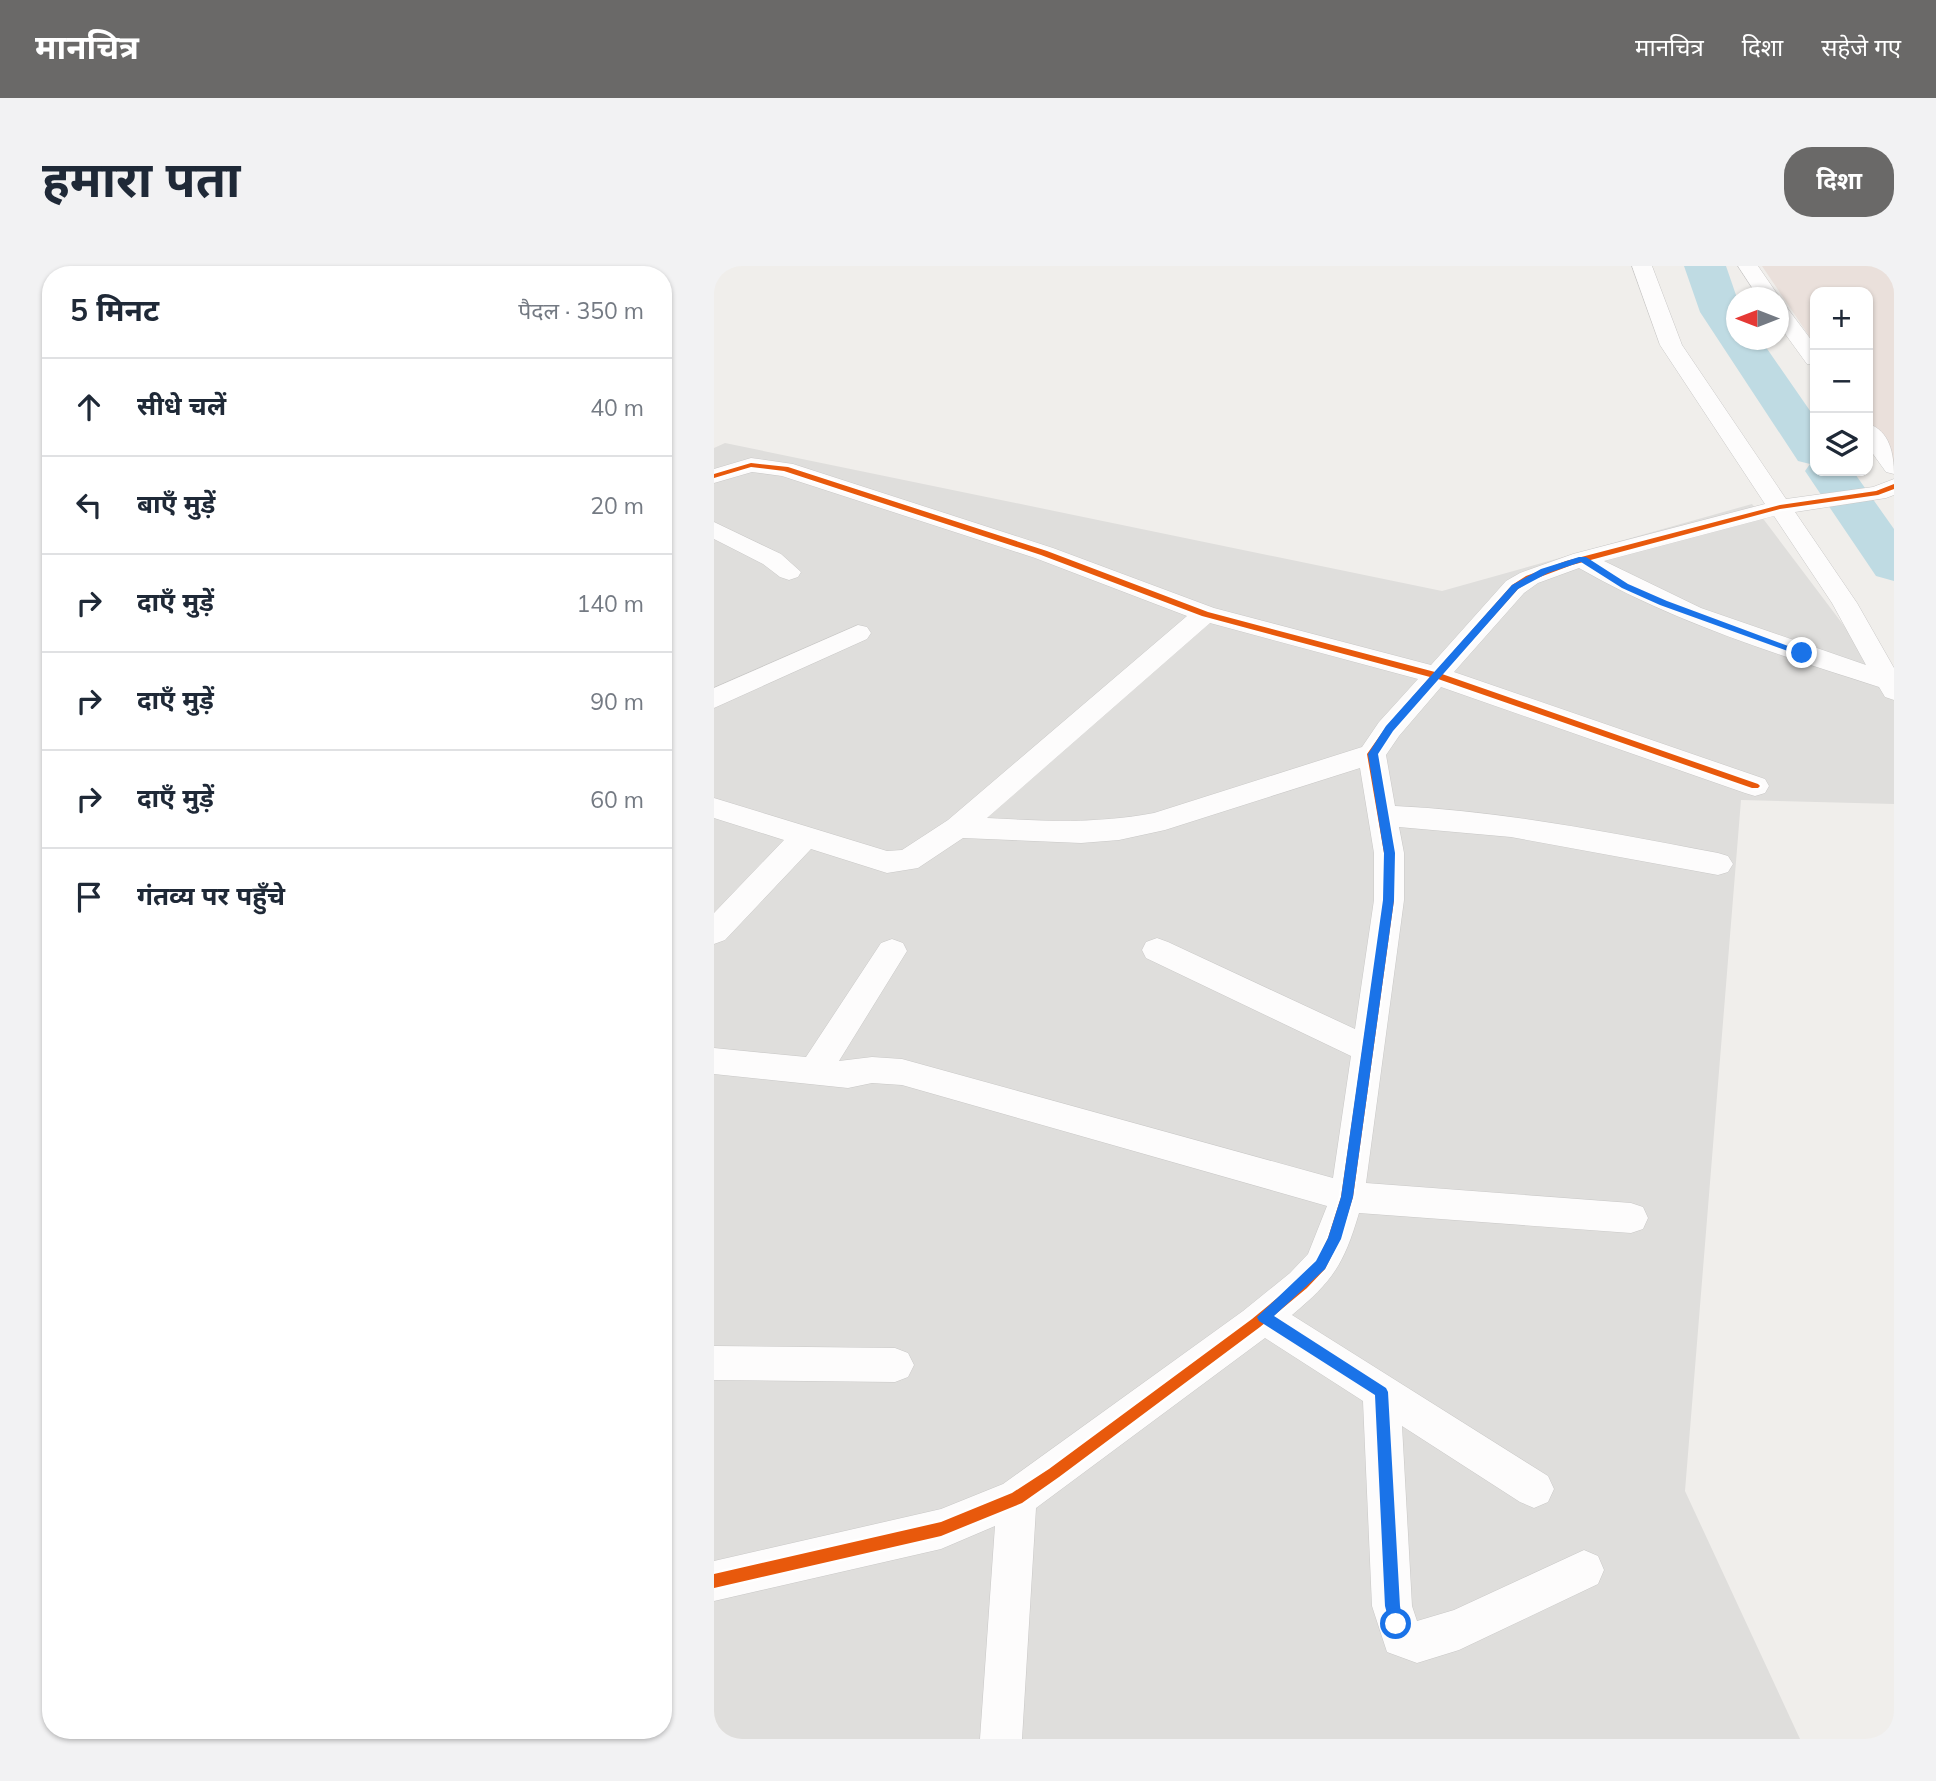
<!DOCTYPE html>
<html lang="hi">
<head>
<meta charset="utf-8">
<style>
  body { margin:0; font-family:Mulish,"Noto Sans Devanagari",sans-serif; background:#f2f2f3; color:#1f2937 }
  .controls { position:absolute; right:21px; top:21px; display:grid; overflow:hidden; border-radius:14px; box-shadow:0 2px 5px #0004 }
  .controls button { width:63px; height:63px; display:grid; place-items:center; padding:0; border:0; border-bottom:2px solid #e0e1e3; background:#fff; color:#1f2937; font:35px sans-serif }
  .compass { position:absolute; left:1012px; top:21px; width:63px; height:63px; border-radius:50%; background:#fff; box-shadow:0 2px 5px #0004; rotate:270deg }
  .stop { position:absolute; width:21px; height:21px; margin:-16px; border:5px solid #1a73e8; border-radius:50%; background:#fff }
  .stop.end { background:#1a73e8; border-color:#fff; box-shadow:0 2px 7px #0008 }
  .list { margin:0; padding:0; list-style:none }
  h2 { display:flex; justify-content:space-between; align-items:center; height:91px; margin:0; padding:0 28px; font-size:30px }
  h2 small { font-size:23px; font-weight:400; color:#747a83 }
  .list li { display:grid; grid-template-columns:46px 1fr auto; gap:21px; align-items:center; box-sizing:border-box; height:98px; padding:0 28px; border-top:2px solid #e0e1e3 }
  .list b { display:block; font-size:26px; white-space:nowrap }
  .list em { font-size:23px; font-style:normal; color:#747a83 }
  .icon { flex:none; width:38px; height:38px; fill:none; stroke:currentColor; stroke-width:2; stroke-linecap:round; stroke-linejoin:round }
  .map { position:relative; flex:none; width:1180px; height:1473px; overflow:hidden; border-radius:28px }
  header { display:flex; align-items:center; gap:42px; box-sizing:border-box; height:98px; padding:0 35px; background:#6a6968; color:#fff }
  header strong { font-size:33px }
  nav { display:flex; gap:38px; margin-inline-start:auto; font-size:24px }
  .intro { display:flex; align-items:center; justify-content:space-between; box-sizing:border-box; height:168px; padding:0 42px }
  h1 { margin:0; font-size:49px }
  .button { padding:18px 32px; border-radius:28px; background:#6a6968; color:#fff; font-size:24px; font-weight:700 }
  main { display:flex; gap:42px; padding:0 42px }
  aside { flex:1; background:#fff; border-radius:28px; box-shadow:0 2px 5px #0004 }
  .map>svg:first-child { display:block }
  .residential { fill:#dfdedc }
  .military { fill:#eae0db }
  .lines { fill:none; stroke-linecap:round; stroke-linejoin:round }
  .river { fill:#bfdbe3; fill-rule:evenodd }
  .minor-casing { stroke:#c9c8c7; stroke-width:1 }
  .minor { fill:#fdfcfc; fill-rule:evenodd }
  .cycleway-casing { stroke:#fff; stroke-width:5 }
  .cycleway { fill:#e8590c; fill-rule:evenodd }
  .route { fill:#1a73e8 }
</style>
</head>
<body>
<header>
<strong>मानचित्र</strong>
<nav><a>मानचित्र</a><a>दिशा</a><a>सहेजे गए</a></nav>
</header>
<div class="intro"><h1>हमारा पता</h1><a class="button">दिशा</a></div>
<main>
<aside>
<h2>5 मिनट<small>पैदल · 350 m</small></h2>
<ul class="list">
<li><svg class="icon" aria-label="ahead" viewBox="0 0 24 24"><path d="M12 20V5M6 11l6-6 6 6"/></svg><div><b>सीधे चलें</b></div><em>40 m</em></li>
<li><svg class="icon" aria-label="left" viewBox="0 0 24 24"><path d="M17 20v-9H6M10 6l-5 5 5 5"/></svg><div><b>बाएँ मुड़ें</b></div><em>20 m</em></li>
<li><svg class="icon" aria-label="right" viewBox="0 0 24 24"><path d="M7 20v-9h11M14 6l5 5-5 5"/></svg><div><b>दाएँ मुड़ें</b></div><em>140 m</em></li>
<li><svg class="icon" aria-label="right" viewBox="0 0 24 24"><path d="M7 20v-9h11M14 6l5 5-5 5"/></svg><div><b>दाएँ मुड़ें</b></div><em>90 m</em></li>
<li><svg class="icon" aria-label="right" viewBox="0 0 24 24"><path d="M7 20v-9h11M14 6l5 5-5 5"/></svg><div><b>दाएँ मुड़ें</b></div><em>60 m</em></li>
<li><svg class="icon" aria-label="arrive" viewBox="0 0 24 24"><path d="M6 21V4h12l-3 4 3 4H6"/></svg><div><b>गंतव्य पर पहुँचे</b></div></li>
</ul>
</aside>
<div class="map">
<svg width="1180" height="1473" viewBox="0 0 1180 1473">
  <rect width="100%" height="100%" fill="#f0eeeb"/>
  <path class="residential" d="M11,177L728,325L1038,238L1180,426V538L1027,534L971,1225L1086,1473H0V182Z"/>
  <path class="military" d="M1048,0H1180V197L1154,157V26H1101V79Z"/>
  <g class="lines">
    <path class="river" d="M970,0H1012L1023,32L1022,74H1047L1101,152V205H1139L1180,263V315L1162,310L1091,205L1096,198L1084,195L986,46Z"/>
    <g class="minor-casing">
      <path id="minor" d="M918,0H938L968,79L1072,233L1159,221L1180,213V229L1172,232L1081,246L1143,337L1180,402V434L1171,431L1165,421C1062,388 959,356 865,302L824,317L810,327L740,406L1051,513L1055,520L1051,527L1041,530L1031,527L727,421L685,470L672,489L681,540C790,545 897,567 1004,587L1014,590L1019,598L1014,606L1004,609L797,571L685,561L690,587V634L652,917L917,937L929,941L934,952L929,963L917,967L645,947C630,998 619,1015 578,1049L834,1210L840,1223L834,1236L820,1242L806,1236L688,1160L698,1340L703,1355L740,1344L870,1284L884,1290L890,1304L884,1318L745,1384L703,1397L673,1386L658,1340L649,1135L551,1072L322,1242L308,1473H266L281,1260L227,1283L0,1335V1295L227,1243L289,1218L529,1045L576,1007L594,988L613,940L188,819L158,817L134,822L0,808V782L92,791L167,677L178,673L189,677L193,685L125,795L158,791L188,793L619,912L637,790L432,692L428,684L432,676L443,672L454,676L641,763L660,634V587L646,502L451,564L405,574L367,577L249,572L204,602L173,607L97,583L11,674L0,678V647L70,574L0,552V532L173,585L188,584L234,554L473,350L321,292L68,210L38,206L0,217V203L37,192L79,198L339,282L500,342L717,399L792,315L806,307L859,288L1051,238L946,79ZM1060,250L1118,337L1152,399L987,342L890,295ZM496,357L704,413L665,456L648,481L440,547C382,558 331,555 273,552Z
        M1024,0H1044L1066,32L1064,35V32H1045Z
        M1064,37L1071,39L1101,79V99L1093,98L1064,58Z
        M1154,158C1176,164 1180,189 1180,208L1172,206L1154,181Z
        M0,256L67,288L87,306L84,311L75,314L66,311L49,298L0,273Z
        M144,359L153,361L157,367L153,373L0,442V422Z
        M0,1080L181,1082L194,1087L200,1099L194,1111L181,1116L0,1114Z"/>
    </g>
    <use href="#minor" class="minor"/>
    <g class="cycleway-casing">
      <path id="cycleway" d="M37,197L74,201L333,285L494,346L721,406L798,319L812,310L852,295L1066,239L1162,225L1180,218V223L1164,229L1066,243L858,299L818,314L804,323L728,408L1044,518L1046,520L1044,522H1038L724,413L678,465L663,488L680,587V634L639,931L626,973L611,1003L593,1022L546,1061L345,1211L308,1237L227,1270L0,1322V1308L227,1256L298,1227L335,1203L538,1053L585,1014L603,995L614,972L627,931L670,634V587L653,488L672,461L716,411L488,350L327,289L70,205L37,201L0,212V208Z"/>
    </g>
    <use href="#cycleway" class="cycleway"/>
  </g>
  <path class="route" d="M865,291H872L914,318L953,335L1093,387L1085,389L946,339L908,322L867,296L834,307L804,323L679,465L664,488L681,587L680,634L639,931L627,973L611,1003L560,1050L672,1122L674,1126L686,1340L689,1358L687,1363L682,1365L677,1363L671,1340L661,1129L545,1055L543,1051L602,995L614,972L627,931L669,634L670,587L654,488L672,460L798,319L827,303Z"/>
</svg>
<div class="controls">
<button>+</button>
<button>−</button>
<button><svg class="icon" aria-label="layers" viewBox="0 0 24 24"><path d="M12 4l9 5-9 5-9-5zM3 14l9 5 9-5"/></svg></button>
</div>
<svg class="compass" viewBox="-18 -18 36 36"><path d="M0-13l5 13h-10z" fill="#e53935"/><path d="M0 13l5-13h-10z" fill="#747a83"/></svg>
<div class="stop" style="left:682px;top:1358px"></div>
<div class="stop end" style="left:1088px;top:387px"></div>
</div>
</main>
</body>
</html>
